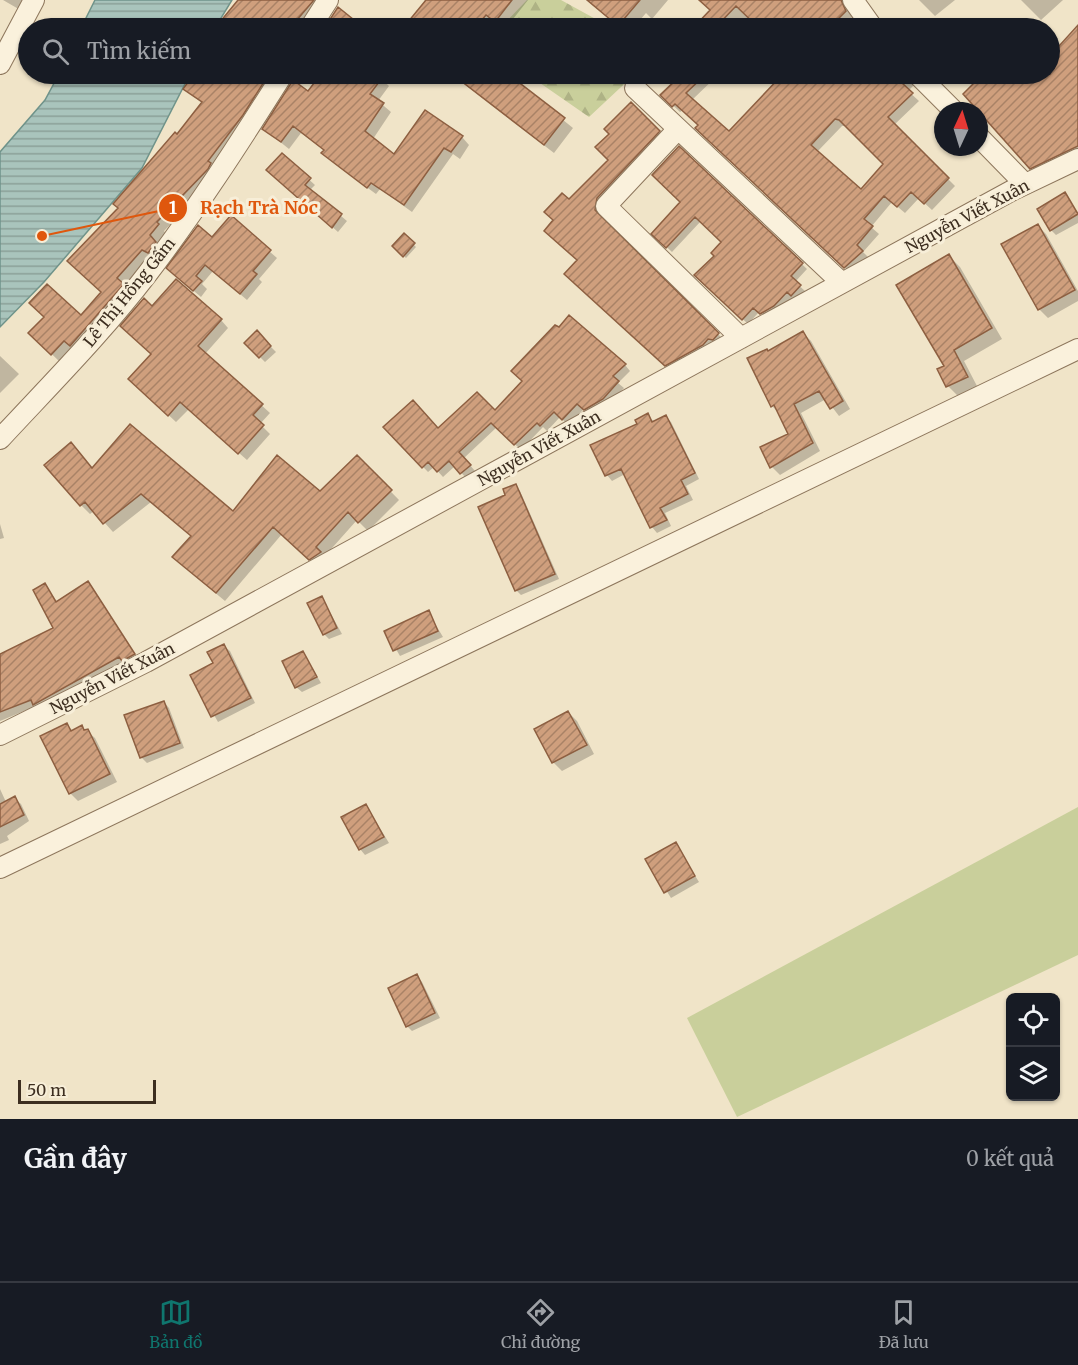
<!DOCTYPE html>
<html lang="vi">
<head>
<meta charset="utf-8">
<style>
  body { margin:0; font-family:Merriweather,serif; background:#242831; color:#f1f3f6 }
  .controls { position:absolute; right:18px; bottom:18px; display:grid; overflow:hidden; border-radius:9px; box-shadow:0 2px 4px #0004 }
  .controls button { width:54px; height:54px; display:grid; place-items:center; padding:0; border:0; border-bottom:2px solid #363941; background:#171b24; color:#f1f3f6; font:30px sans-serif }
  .compass { position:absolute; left:934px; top:102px; width:54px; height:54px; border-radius:50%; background:#171b24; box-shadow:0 2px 4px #0004; rotate:4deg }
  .scale { position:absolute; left:18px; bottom:15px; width:138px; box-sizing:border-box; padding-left:6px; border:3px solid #3d2e20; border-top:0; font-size:16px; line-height:21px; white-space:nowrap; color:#3d2e20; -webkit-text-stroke:4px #f7eed8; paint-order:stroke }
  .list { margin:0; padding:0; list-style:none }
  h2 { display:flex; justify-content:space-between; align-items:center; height:78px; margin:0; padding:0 24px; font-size:26px }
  h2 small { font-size:20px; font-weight:400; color:#9ea1a6 }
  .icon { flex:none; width:33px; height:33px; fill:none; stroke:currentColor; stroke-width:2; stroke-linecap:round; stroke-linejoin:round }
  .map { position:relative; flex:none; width:1078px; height:1119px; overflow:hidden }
  .search { position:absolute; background:#171b24; box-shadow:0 2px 4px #0004; left:18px; right:18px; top:18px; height:66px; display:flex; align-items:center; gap:15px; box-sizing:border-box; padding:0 21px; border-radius:33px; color:#9ea1a6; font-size:22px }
  .sheet { height:162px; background:#171b24 }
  nav { display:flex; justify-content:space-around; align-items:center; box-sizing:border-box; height:84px; border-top:2px solid #363941; background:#171b24; font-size:16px; color:#9ea1a6 }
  nav a { display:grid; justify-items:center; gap:3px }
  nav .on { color:#0f766e }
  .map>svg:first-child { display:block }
  .grass { fill:#c9cf9b }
  .forest { fill:url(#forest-firs) }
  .water { fill:url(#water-rules); stroke:#6f938a; stroke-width:1.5 }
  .shadow { fill:#0003; fill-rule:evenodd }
  .building { fill:url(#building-hatch); stroke:#8d5f41; stroke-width:1.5; fill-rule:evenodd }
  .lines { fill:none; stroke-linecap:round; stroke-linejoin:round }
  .minor-casing { stroke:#8d765c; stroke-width:22 }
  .minor { stroke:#faf1dc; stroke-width:20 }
  .labels { text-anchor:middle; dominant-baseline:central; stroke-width:6; stroke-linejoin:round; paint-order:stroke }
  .street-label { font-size:16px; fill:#3d2e20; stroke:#f7eed8 }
  .leader { fill:none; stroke:#df570d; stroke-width:2 }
  .callout-dot { fill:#df570d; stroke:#f7eed8; stroke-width:2 }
  .mark-label { font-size:18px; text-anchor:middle; font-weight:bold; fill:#fff }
  .callout-label { font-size:18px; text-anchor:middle; font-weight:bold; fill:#df570d; stroke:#f7eed8; stroke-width:6; stroke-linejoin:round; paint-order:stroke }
</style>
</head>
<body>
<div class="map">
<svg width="1078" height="1119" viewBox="0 0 1078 1119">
  <defs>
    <pattern id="forest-firs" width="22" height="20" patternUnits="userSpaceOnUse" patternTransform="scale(1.5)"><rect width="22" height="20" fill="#c9cf9b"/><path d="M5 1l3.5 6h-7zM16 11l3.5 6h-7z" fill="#aeb285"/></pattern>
    <pattern id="water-rules" width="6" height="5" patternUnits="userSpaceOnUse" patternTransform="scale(1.5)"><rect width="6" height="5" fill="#a9c4bc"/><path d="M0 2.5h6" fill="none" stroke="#8ba098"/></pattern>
    <pattern id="building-hatch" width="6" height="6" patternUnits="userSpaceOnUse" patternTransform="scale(1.5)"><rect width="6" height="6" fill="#cf9f7d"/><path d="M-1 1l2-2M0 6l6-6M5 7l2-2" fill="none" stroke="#a98266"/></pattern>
  </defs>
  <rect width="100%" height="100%" fill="#f0e4c8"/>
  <path class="grass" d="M1078,807V955L737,1117L687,1018Z"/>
  <path class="forest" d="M527,0H561L612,28H500Z
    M527,74H635L589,117Z"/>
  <path class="water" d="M95,0H232L215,28H81Z
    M59,74H190L142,168L44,282L0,327V152L45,100Z"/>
  <path class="shadow" d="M3,0H28L22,11Z
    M239,0H326L309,28H226L221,24Z
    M424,0H528L506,28L495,22L490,28H405L426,2Z
    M588,0H668L652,19L646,13L633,28H622Z
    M705,0H845L852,18L842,28H695L712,10Z
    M919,0H955L935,16Z
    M1021,0H1063L1041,20Z
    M338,9L361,28H326Z
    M1078,27V161L1043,179L965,94L985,74H1050V57Z
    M195,74H280L216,177L164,231L166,234L157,244L164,251L151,257L124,287L131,293L60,362L30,333L81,317L103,292L120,209L203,104L185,89Z
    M327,74H376L389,86L378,101L391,112L373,139L395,156L462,137L469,145L460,159L453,154L412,212L380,189L376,194L331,161L325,151L301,133L289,149L264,129L317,87Z
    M451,74H506L573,128L554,153Z
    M682,74H719L692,100L729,133L785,74H913V86L908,91L919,101L894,125L955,186L932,210L919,198L905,213L892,202L871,227L879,234L863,252L869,258L852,274L704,135L700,125L683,110L680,112L662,95ZM842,126H847L885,164L861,191L817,152Z
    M631,105L664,137L602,203L599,216L723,339L671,370L567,274L579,260L569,201L610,160L611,134Z
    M679,148L807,269L795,282L805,291L797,300L794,297L780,311L766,319L759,312L748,324L696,275L716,256L723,242L701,221L672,252L653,234L682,202Z
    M282,155L315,185L310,190L347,221L338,232L274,175Z
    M1064,194L1078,213V223L1056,235L1051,230Z
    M231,218L277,258L259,279L262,282L247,300L213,271L202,284L207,289L201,297L175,275Z
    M1038,226L1046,234L1078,291V301L1048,318L1039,309Z
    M404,235L416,247L406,258L394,246Z
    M949,256L960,267L1002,339L964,361L978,388L959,397L948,386L939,369L946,366Z
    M152,308L221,320L228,328L205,354L270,413L260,424L270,434L247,460L189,409L176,422L130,379L153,354Z
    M257,333L276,352L265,362L246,343Z
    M803,333L811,341L850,409L839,416L826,399L801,413L820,451L780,475L772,467L790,434L780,414L772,406L768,353Z
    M0,356L19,374L0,393Z
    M625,365L630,371L618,383L624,388L609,405L591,415L584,409L568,425L560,417L547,431L543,427L521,450L497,427L464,458L475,471L467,479L455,466L443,477L434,467L428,472L385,427L438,430Z
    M648,415L654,422L666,417L671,422L699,479L686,486L693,500L665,513L671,526L657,533L652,527L625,474L612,481L607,475Z
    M357,457L399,500L368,531L357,520L324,557L319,568L282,534L225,601L183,566L192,536L151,502L113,532L94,511L90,514L81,505L46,465L93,469L233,513L320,493Z
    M515,486L520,491L559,579L521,595L516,590L507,496Z
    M0,524L4,538L0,539Z
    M87,583L140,661L41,710L36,706L0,721V655L55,629L45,585L58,603Z
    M322,598L342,634L329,639L324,634Z
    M428,612L443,637L400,656L386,632Z
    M224,646L230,651L255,703L218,722L192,676L215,664Z
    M303,652L321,683L302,692L296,687Z
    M164,702L169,708L184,748L147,763L141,757Z
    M568,712L577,721L594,754L562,771L553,762L536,729Z
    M67,725L73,731L82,727L95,738L117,782L78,801L70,793Z
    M0,789L6,802L14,798L21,804L29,821L7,836L9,840L0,844Z
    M366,805L389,843L365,855L360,849Z
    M675,844L699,882L671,898L647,860Z
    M417,976L422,982L440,1018L412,1031L407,1026Z"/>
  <path class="building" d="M238,0H314L290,28H215Z
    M426,0H512L495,22L486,15L475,28H403Z
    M587,0H640L618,26Z
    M699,0H841L846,11L829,28H759L736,6L715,28H693L710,10Z
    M338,7L364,28L325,27Z
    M1078,25V146L1030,169L963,94L983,74H1050V56Z
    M194,74H269L243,115L208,161L211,163L208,169L157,222L159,224L150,235L156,242L148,253L142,250L117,278L124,284L70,346L64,341L51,355L28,333L44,317L29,303L47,284L81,315L101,292L67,261L118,208L113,204L175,132L177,134L202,102L183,89Z
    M321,74H385L370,94L384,103L365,131L394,154L425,110L463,136L451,152L444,148L404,205L371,183L367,188L321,153L324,150L293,126L281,142L262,129L293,80L308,91Z
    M452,74H508L565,118L544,145Z
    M682,74H706L686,93L729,131L783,74H905L906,79L902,83L913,93L888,117L949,178L924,204L911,192L897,207L884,196L864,219L873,226L857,245L863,251L844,268L695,128L698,125L675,104L672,107L660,95ZM835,119L839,120L883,164L861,189L811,145Z
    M631,102L660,131L597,198L595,210L719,333L713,340L708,339L703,345L665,366L564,274L577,260L544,231L553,220L544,212L562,193L569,199L608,160L595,147L609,134L604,129Z
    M679,146L803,263L791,276L801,285L791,296L787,292L774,306L760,314L753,308L742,320L694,275L714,256L711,253L721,242L695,217L666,248L651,234L680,202L652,175Z
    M282,153L311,178L305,185L342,214L332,228L266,170Z
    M1065,192L1078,214L1050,231L1037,209Z
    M231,215L271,250L253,271L257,274L240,294L205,265L196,276L202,281L193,291L166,268L198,225L212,237Z
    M1038,224L1075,290L1038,310L1001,244Z
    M404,233L415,243L403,257L392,246Z
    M949,254L992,328L954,350L968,377L946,387L937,369L944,366L896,285Z
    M176,279L222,319L198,346L263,404L253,415L264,425L238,454L180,402L168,416L128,379L151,354L120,326L144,298L152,306Z
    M569,315L626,364L613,376L619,381L603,399L584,410L577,404L562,420L554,412L540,426L537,423L514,445L491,423L459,452L471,465L460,474L449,461L437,472L428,462L422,468L383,427L413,400L438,428L477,392L495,410L522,381L511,371L555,325L559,327Z
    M257,330L271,346L259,358L244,343Z
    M803,331L843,401L830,409L819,391L794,404L813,443L770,468L760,447L788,434L774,405L771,407L747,358L767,349L768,351Z
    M648,413L652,422L666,415L695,473L681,480L688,494L660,508L667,520L650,528L621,469L605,476L590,445L637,424L635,420Z
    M130,424L233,511L277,455L320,491L357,455L392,490L358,523L348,512L316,547L321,552L309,560L273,527L216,593L172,557L191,536L141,494L103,524L85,502L80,506L44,465L71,442L92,468Z
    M516,484L555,574L515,591L478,507L505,495L503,489Z
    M88,581L135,654L122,661L119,657L33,705L31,700L0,712V654L53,628L33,590L45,583L56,602Z
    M322,596L337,628L323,635L307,603Z
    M429,610L438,631L393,651L384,631Z
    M224,644L251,698L211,717L190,675L213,663L207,652Z
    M303,651L317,677L295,688L282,661Z
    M164,701L180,743L140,758L124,715Z
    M568,711L587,745L552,763L534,729Z
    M67,723L71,731L82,725L84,730L88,729L110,774L69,794L40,736Z
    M15,796L24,815L0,827V804Z
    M366,804L384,837L359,850L341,817Z
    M676,842L695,876L664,893L645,859Z
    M417,974L435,1013L406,1027L388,988Z"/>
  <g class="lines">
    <g class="minor-casing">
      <path id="minor" d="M853,0L873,28
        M310,28L328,0
        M0,64L34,0
        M917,74L954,111
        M635,88L842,283
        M678,129L606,206L741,338
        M979,137L1025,184
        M0,439C50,385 103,332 148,273C197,209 240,142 283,74
        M0,735L146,662L1011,191L1078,159
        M0,868L1078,349"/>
    </g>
    <use href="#minor" class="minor"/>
  </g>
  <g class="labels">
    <g class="street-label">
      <text transform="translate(967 216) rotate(-28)">Nguyễn Viết Xuân</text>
      <text transform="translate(129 292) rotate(-51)">Lê Thị Hồng Gấm</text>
      <text transform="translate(539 448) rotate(-29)">Nguyễn Viết Xuân</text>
      <text transform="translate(112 678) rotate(-27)">Nguyễn Viết Xuân</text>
    </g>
  </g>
  <path class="leader" d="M42 236L173 208"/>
  <g class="callout-dot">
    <circle cx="42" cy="236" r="6"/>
    <circle cx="173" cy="208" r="15"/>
  </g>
  <g class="mark-label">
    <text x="173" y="214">1</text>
  </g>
  <g class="callout-label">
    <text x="259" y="214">Rạch Trà Nóc</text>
  </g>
</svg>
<div class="controls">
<button><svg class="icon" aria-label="locate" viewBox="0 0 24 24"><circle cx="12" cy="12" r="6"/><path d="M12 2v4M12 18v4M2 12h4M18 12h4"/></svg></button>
<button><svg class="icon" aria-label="layers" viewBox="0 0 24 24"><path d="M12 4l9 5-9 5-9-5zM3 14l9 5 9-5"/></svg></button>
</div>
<svg class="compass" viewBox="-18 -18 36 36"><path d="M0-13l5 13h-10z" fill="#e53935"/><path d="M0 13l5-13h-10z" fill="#9ea1a6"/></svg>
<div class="scale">50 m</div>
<div class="search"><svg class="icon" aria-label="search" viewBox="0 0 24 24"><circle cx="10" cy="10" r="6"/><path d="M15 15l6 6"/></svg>Tìm kiếm</div>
</div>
<section class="sheet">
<h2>Gần đây<small>0 kết quả</small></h2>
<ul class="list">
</ul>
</section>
<nav>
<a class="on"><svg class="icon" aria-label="map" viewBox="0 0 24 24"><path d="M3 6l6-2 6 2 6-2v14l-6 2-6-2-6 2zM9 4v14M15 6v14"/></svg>Bản đồ</a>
<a><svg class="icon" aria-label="directions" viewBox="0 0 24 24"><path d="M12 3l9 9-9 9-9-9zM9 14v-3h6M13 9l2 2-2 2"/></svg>Chỉ đường</a>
<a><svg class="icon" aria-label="saved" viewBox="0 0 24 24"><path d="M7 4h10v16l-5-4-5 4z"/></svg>Đã lưu</a>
</nav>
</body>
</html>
